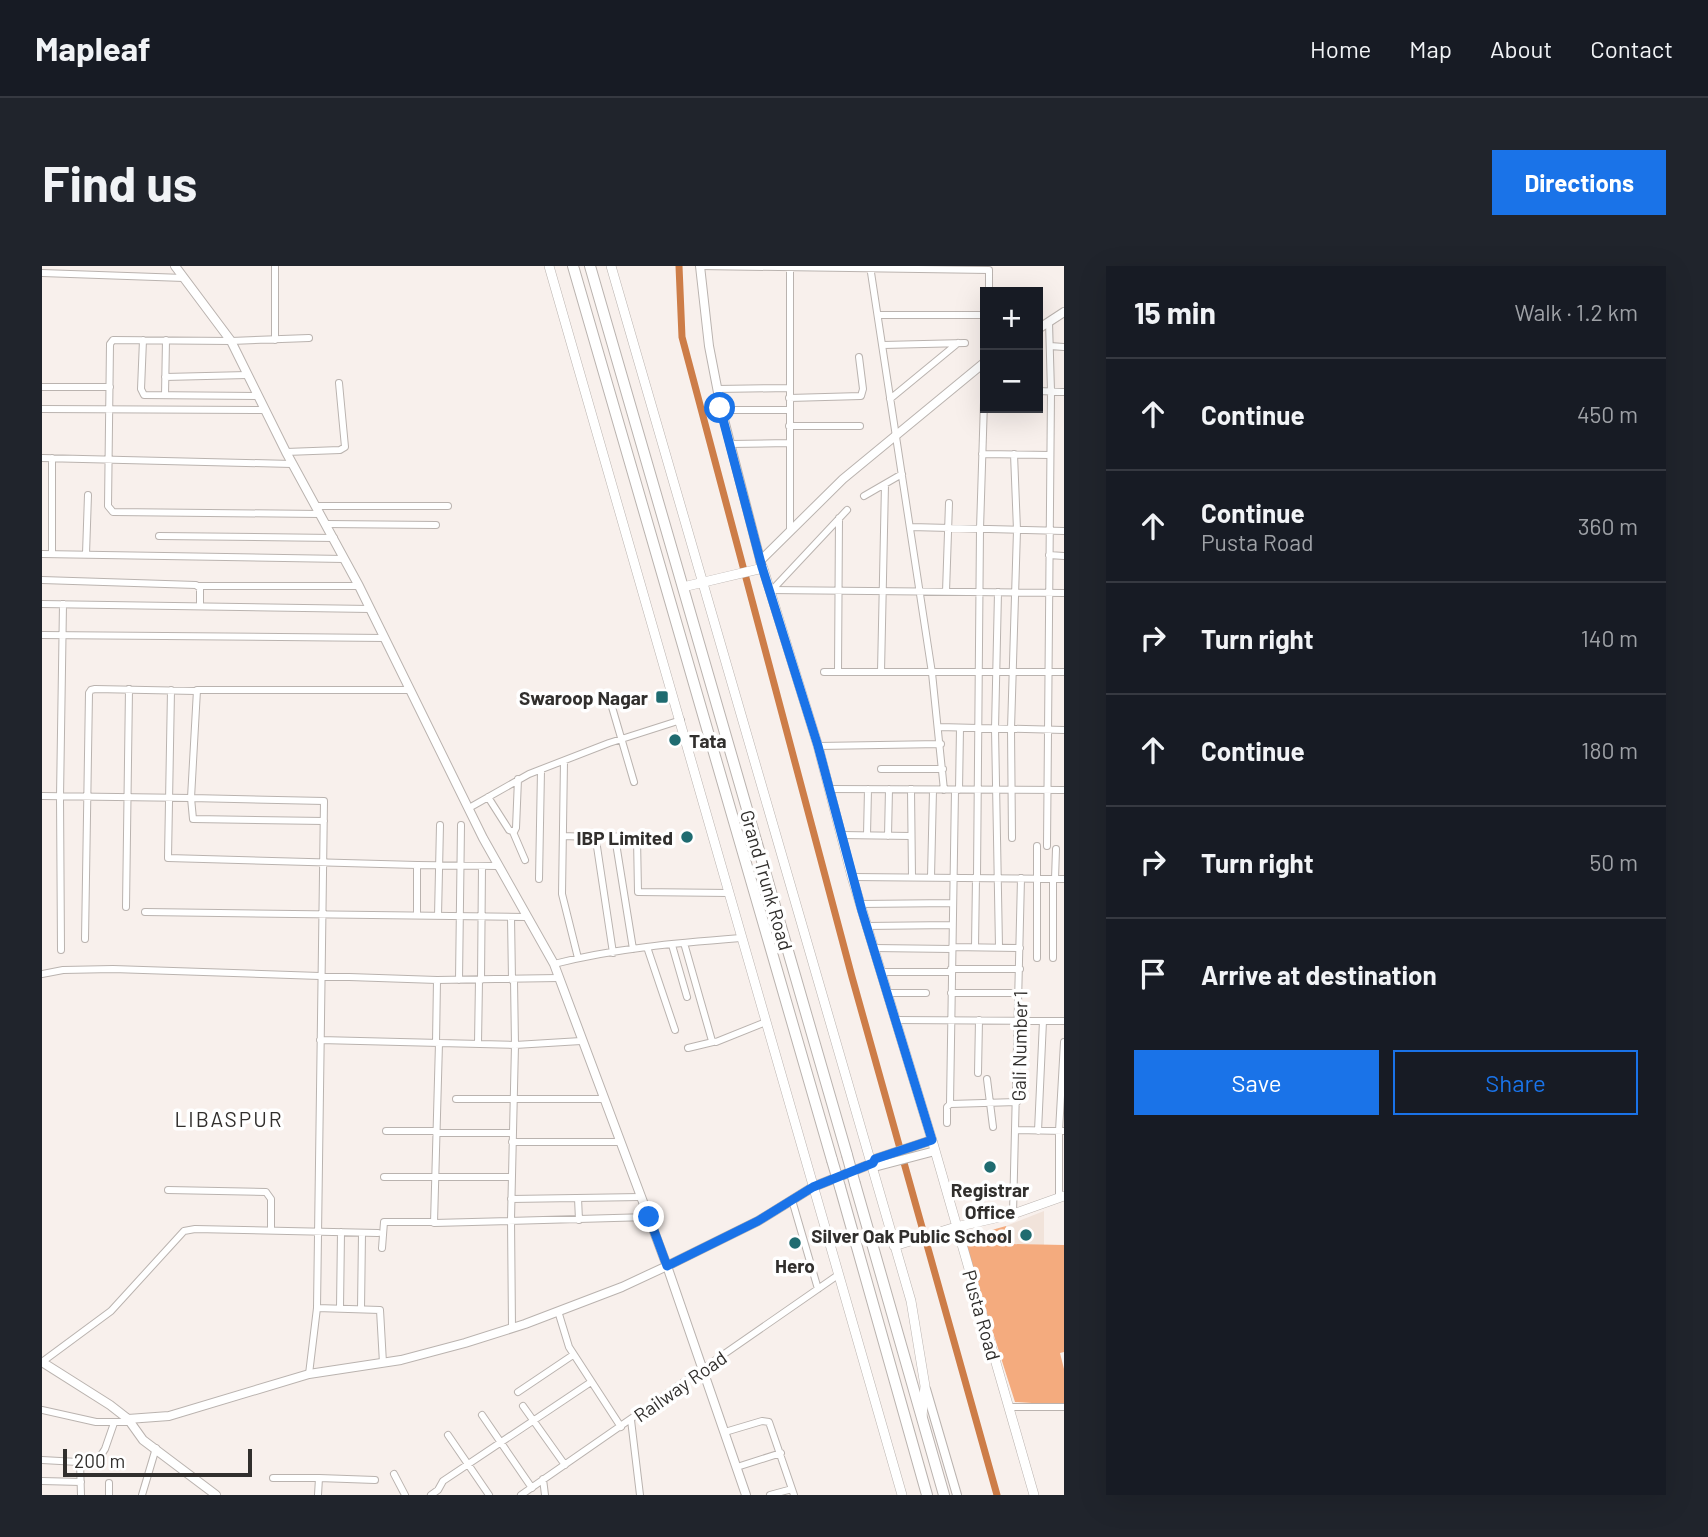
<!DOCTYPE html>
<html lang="en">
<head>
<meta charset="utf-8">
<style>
  body { margin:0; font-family:Barlow,sans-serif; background:#20242c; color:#f1f3f6 }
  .controls { position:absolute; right:21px; top:21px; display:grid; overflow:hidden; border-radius:0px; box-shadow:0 7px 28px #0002 }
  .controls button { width:63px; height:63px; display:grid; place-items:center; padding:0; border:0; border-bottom:2px solid #363941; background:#171b24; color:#f1f3f6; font:35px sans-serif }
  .scale { position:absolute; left:21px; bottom:18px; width:189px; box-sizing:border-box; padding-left:7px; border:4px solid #312f2d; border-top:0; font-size:19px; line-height:24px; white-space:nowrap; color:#312f2d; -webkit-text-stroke:5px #fff; paint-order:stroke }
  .stop { position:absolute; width:21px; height:21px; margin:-16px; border:5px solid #1a73e8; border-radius:50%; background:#fff }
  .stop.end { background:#1a73e8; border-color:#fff; box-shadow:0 2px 7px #0008 }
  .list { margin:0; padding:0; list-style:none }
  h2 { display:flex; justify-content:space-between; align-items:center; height:91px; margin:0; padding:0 28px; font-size:30px }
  h2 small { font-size:23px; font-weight:400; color:#9ea1a6 }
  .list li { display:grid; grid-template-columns:46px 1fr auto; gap:21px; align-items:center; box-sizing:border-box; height:112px; padding:0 28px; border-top:2px solid #363941 }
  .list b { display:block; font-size:26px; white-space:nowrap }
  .list p { margin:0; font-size:23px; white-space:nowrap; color:#9ea1a6 }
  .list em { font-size:23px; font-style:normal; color:#9ea1a6 }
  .actions { display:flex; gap:14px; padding:21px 28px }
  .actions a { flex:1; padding:16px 0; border:2px solid #1a73e8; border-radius:0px; text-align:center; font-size:24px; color:#1a73e8 }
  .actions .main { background:#1a73e8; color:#fff }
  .icon { flex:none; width:38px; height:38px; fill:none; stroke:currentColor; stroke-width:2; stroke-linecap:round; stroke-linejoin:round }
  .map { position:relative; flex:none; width:1022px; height:1229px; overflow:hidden; border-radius:0px }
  header { display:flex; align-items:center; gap:42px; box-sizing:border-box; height:98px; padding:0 35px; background:#171b24; border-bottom:2px solid #363941 }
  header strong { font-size:33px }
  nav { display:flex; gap:38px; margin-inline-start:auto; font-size:24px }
  .intro { display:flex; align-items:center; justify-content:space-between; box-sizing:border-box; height:168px; padding:0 42px }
  h1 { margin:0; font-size:49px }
  .button { padding:18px 32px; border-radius:0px; background:#1a73e8; color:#fff; font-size:24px; font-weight:700 }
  main { display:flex; gap:42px; padding:0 42px }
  aside { flex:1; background:#171b24; border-radius:0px; box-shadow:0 7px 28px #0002 }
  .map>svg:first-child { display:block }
  .built { fill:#f1e3da }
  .green { fill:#f4ab7e }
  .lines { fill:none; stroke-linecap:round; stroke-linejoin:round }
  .canal { stroke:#cd7d48; stroke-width:7 }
  .minor-casing { stroke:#bab3af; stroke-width:8 }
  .tertiary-casing { stroke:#bab3af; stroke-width:10 }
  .secondary-casing { stroke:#bab3af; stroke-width:10 }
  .trunk-casing { stroke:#bab3af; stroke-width:12 }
  .minor { stroke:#fff; stroke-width:6 }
  .tertiary { stroke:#fff; stroke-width:8 }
  .secondary { stroke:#fff; stroke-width:9 }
  .trunk { stroke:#fff; stroke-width:10 }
  .trunk-bridge-casing { stroke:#bab3af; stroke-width:12; stroke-linecap:butt }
  .trunk-bridge { stroke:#fff; stroke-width:10 }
  .route { stroke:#1a73e8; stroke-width:9 }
  .poi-dot { fill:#1f6b70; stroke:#fff; stroke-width:2.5 }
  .labels { text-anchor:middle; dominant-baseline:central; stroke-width:7; stroke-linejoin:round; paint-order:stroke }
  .poi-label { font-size:19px; font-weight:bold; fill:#312f2d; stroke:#fff; text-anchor:end }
  .street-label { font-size:19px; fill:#312f2d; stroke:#fff }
  .neighbourhood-label { font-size:21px; letter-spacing:2px; fill:#312f2d; stroke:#fff }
</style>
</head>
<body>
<header>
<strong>Mapleaf</strong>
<nav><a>Home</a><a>Map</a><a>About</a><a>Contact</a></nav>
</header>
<div class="intro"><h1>Find us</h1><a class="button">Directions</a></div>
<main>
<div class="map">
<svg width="1022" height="1229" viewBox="0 0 1022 1229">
  <rect width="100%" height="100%" fill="#f8f0ec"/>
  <path class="built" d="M1002,945V979L969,978L964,960Z"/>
  <path class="green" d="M964,960L969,978L1022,979V1086L1018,1087L1022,1103V1139L973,1136L921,972Z"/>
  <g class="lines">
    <path class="canal" d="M637,0L640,71L810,711L955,1229"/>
    <g class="minor-casing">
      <path id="minor" d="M233,0V74
        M658,0L947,4V26
        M828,0L890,407L902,524
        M748,1V265
        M0,7L142,12
        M836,49H943
        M267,72L189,75L71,74L68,78L66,240L71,246L278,248
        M101,74L99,123L102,129L215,130
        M841,79L923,77
        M1008,80L1022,81
        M123,111L205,109
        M0,121H68
        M675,123L747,122
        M996,125L1022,126
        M123,129L124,74
        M747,132L819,130L821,123L817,91
        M848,133L916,77
        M0,143L223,144
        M679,144H747
        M747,160H818
        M688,178L747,177
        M244,186L298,184L303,181L297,117
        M940,188L1008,189
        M0,192L250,198
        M10,192V288
        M822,230L860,208
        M274,240H406
        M284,258L394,259
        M869,261L1022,265
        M117,270L292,272
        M0,288L302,293
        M44,288L46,229
        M1007,289L1022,290
        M0,314L154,319L158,322V340
        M156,320H317
        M728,324L1022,327
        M730,324L805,244
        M904,326L907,237
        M956,326L953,463L957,681
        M0,338L328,343
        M0,369L343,372
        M782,406H1022
        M796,406L797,252
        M839,406L843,218
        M129,424L126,592L375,599L456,600
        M570,441L592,516
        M897,461L1022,464
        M776,480L899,478
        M522,495L520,628L536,692
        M839,503H901
        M787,523L1022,524
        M869,523L870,611
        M917,524L918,462
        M0,530L149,532L155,424H368
        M446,531L467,564L472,566L474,562L476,513
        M427,542L487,508L567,477L639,454
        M471,566L483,594
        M799,569L869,570
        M825,569L826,523
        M521,570L549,571L554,574L571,687
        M846,570L847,523
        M552,571L591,570L595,572L596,626L687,627
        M573,571L591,683
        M970,572L969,463L975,264L972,188
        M1005,580L1009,125L1007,56
        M810,611L1022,613
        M889,611L891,524
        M935,611L938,263L943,104
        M497,613L499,504
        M1013,613L1014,583
        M818,638L911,637
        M84,641L87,423
        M103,646L484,651
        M375,649V599
        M396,650L398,559
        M469,651L470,714
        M824,660L910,659
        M43,673L47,427L49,424L53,423L154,425
        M642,677L670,775L674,776L724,756
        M630,679L645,731
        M605,681L633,764
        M910,681L978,682
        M933,681L934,611
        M832,682L910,683
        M19,684L18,531L21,338
        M995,692V580
        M1011,692V613
        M512,698C573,682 637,677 700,672
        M909,703H978
        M839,706H909
        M0,708L21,704L71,703L395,714L517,712
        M417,714L419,559
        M439,714L440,600
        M846,727H884
        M909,727H978
        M854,754L1022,755
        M278,774L473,779L472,714
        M394,777L395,714
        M397,777L392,957L607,951
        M436,778L437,714
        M646,782L671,776
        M936,807L937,754
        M945,813L951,861
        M414,833H561
        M908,838L913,524
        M905,857V841L908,838L975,836
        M975,864L1022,865
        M344,865H394
        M996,865L1001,755
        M394,867H470
        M470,876H578
        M342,911H470
        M126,924L224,926L229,933V964
        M536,932L537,954
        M1017,932V865L1022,776
        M469,933L599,931
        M750,934L776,1023
        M971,948L979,612
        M340,982L342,956H392
        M275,1042L338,1044L341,1097
        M298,1042L299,966
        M319,1043L320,967
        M516,1045L527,1081L579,1161
        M470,1062L469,953L473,779L539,775
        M0,1096L69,1045L142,965L153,963L336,967
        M267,1108L275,1042L282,535L149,532L151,553L282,555
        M476,1126L531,1089
        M481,1140L523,1199
        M967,1141H1022
        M0,1144L54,1156H88
        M440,1149L490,1222
        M589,1154L598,1229
        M683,1166L720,1155L727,1156L752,1229
        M406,1169L447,1229
        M0,1194L54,1197L63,1183L72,1157
        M38,1196L39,1229
        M695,1201L739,1187
        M352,1208L363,1229
        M231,1212H277L276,1229
        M277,1212L333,1214
        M501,1213L503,1229
        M0,1215L39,1216
        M67,1217V1229
        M100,1229L114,1182
        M389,1229L396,1224L401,1215L549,1116
        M479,1229L796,1009
        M728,1229L750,1223"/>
    </g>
    <g class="tertiary-casing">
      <path id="tertiary" d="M133,0L189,75L244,186L317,320L441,572L512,698L625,1000L704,1229
        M658,0L667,80L679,142L720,301
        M996,63L1022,46
        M718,295L801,213L943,96
        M831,897L836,900L893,885
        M0,1096L68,1139L86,1153L101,1174L174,1229
        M884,1123L915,1229
        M86,1153L127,1150L267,1108L359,1094L423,1077L483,1058L580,1021L625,1000L716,955L771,921L831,897L833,893L890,874"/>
    </g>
    <g class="secondary-casing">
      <path id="secondary" d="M507,0L860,1229
        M569,0L869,1035L883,1120L880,1150
        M641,321L721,302L776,480L810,611L890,874L992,1229
        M852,980L914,961L971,948L1022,930"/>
    </g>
    <g class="trunk-casing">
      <path id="trunk" d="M531,0L790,894
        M548,0L805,889
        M813,918L902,1229
        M798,921L885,1229"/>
    </g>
    <use href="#minor" class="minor"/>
    <use href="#tertiary" class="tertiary"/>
    <use href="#secondary" class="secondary"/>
    <use href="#trunk" class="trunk"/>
    <g class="trunk-bridge-casing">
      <path id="trunk-bridge" d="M805,889L813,918
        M790,894L798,921"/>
    </g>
    <use href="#trunk-bridge" class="trunk-bridge"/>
  </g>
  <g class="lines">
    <path class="route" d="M607,951L625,1000L716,955L771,921L831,897L833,893L890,874L820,645L776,480L720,301L678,142"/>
  </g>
  <g class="poi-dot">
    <rect x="613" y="424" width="14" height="14" rx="3.5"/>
    <circle cx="633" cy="474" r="7"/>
    <circle cx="645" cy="571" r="7"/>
    <circle cx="948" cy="901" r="7"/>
    <circle cx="984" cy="969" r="7"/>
    <circle cx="753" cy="977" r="7"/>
  </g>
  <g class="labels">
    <g class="poi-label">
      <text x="606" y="431">Swaroop Nagar</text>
      <text x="647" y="474" text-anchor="start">Tata</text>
      <text x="631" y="571">IBP Limited</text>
      <text x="948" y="923" text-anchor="middle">Registrar<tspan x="948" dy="22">Office</tspan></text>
      <text x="970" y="969">Silver Oak Public School</text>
      <text x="753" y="999" text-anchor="middle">Hero</text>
    </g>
    <g class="street-label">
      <text transform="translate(725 614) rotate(74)">Grand Trunk Road</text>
      <text transform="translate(977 780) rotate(-89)">Gali Number 1</text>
      <text transform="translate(940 1049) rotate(74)">Pusta Road</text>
      <text transform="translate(638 1120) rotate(-35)">Railway Road</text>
    </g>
    <g class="neighbourhood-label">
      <text x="187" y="852">LIBASPUR</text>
    </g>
  </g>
</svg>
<div class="controls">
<button>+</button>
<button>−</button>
</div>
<div class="scale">200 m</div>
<div class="stop" style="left:678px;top:142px"></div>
<div class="stop end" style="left:607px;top:951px"></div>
</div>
<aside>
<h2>15 min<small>Walk · 1.2 km</small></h2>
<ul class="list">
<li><svg class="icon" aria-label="ahead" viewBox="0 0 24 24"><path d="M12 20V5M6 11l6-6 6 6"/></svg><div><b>Continue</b></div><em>450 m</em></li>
<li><svg class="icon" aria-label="ahead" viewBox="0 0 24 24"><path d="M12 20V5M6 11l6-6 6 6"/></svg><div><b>Continue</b><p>Pusta Road</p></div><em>360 m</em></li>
<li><svg class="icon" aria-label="right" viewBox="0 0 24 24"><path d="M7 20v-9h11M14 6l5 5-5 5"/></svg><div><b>Turn right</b></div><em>140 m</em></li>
<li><svg class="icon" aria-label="ahead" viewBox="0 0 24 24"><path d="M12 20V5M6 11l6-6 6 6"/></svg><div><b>Continue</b></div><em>180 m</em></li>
<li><svg class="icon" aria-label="right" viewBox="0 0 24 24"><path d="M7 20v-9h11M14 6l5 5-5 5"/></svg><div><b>Turn right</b></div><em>50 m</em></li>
<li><svg class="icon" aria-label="arrive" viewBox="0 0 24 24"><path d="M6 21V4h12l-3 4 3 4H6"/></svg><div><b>Arrive at destination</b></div></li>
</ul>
<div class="actions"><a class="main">Save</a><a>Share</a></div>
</aside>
</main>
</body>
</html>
